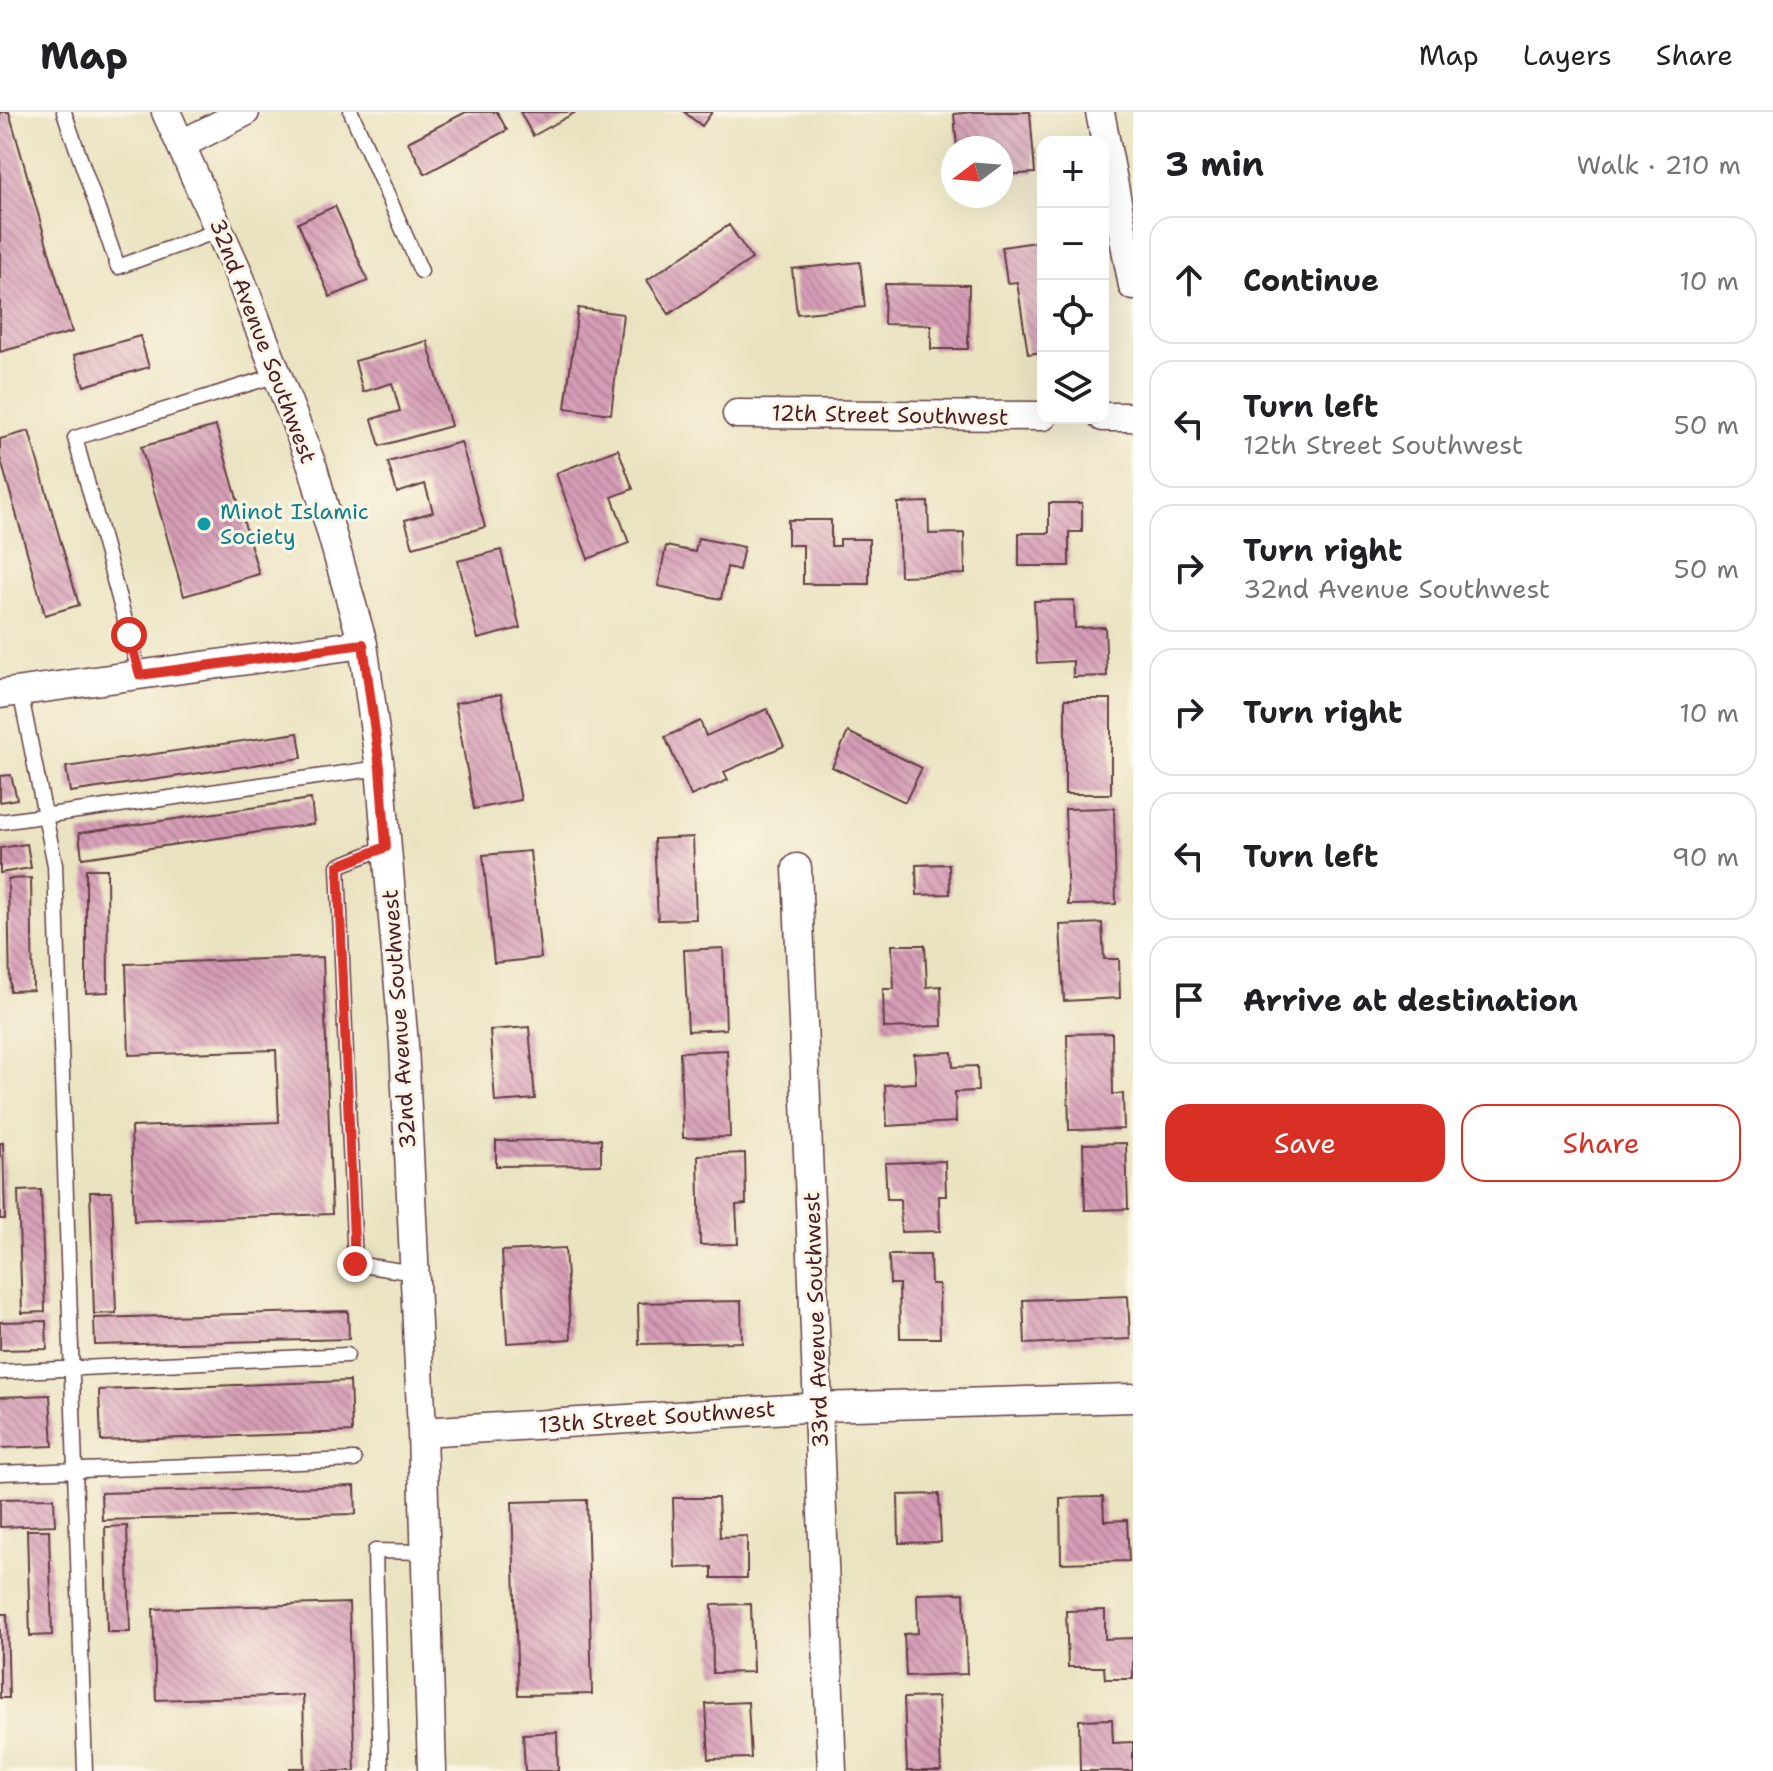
<!DOCTYPE html>
<html lang="en">
<head>
<meta charset="utf-8">
<style>
  body { margin:0; font-family:"Shantell Sans",sans-serif; background:#f6f6f6; color:#202124 }
  .controls { position:absolute; right:24px; top:24px; display:grid; overflow:hidden; border-radius:16px; box-shadow:0 8px 32px #0002 }
  .controls button { width:72px; height:72px; display:grid; place-items:center; padding:0; border:0; border-bottom:2px solid #e0e0e0; background:#fff; color:#202124; font:40px sans-serif }
  .compass { position:absolute; left:941px; top:24px; width:72px; height:72px; border-radius:50%; background:#fff; box-shadow:0 8px 32px #0002; rotate:254deg }
  .stop { position:absolute; width:24px; height:24px; margin:-18px; border:6px solid #d93025; border-radius:50%; background:#fff }
  .stop.end { background:#d93025; border-color:#fff; box-shadow:0 2px 8px #0008 }
  .list { margin:0; padding:0; list-style:none }
  h2 { display:flex; justify-content:space-between; align-items:center; height:104px; margin:0; padding:0 32px; font-size:34px }
  h2 small { font-size:26px; font-weight:400; color:#757577 }
  .list li { display:grid; grid-template-columns:52px 1fr auto; gap:24px; align-items:center; box-sizing:border-box; height:128px; margin:0 16px 16px; padding:0 16px; border:2px solid #e0e0e0; border-radius:24px }
  .list b { display:block; font-size:30px; white-space:nowrap }
  .list p { margin:0; font-size:26px; white-space:nowrap; color:#757577 }
  .list em { font-size:26px; font-style:normal; color:#757577 }
  .actions { display:flex; gap:16px; padding:24px 32px }
  .actions a { flex:1; padding:18px 0; border:2px solid #d93025; border-radius:24px; text-align:center; font-size:28px; color:#d93025 }
  .actions .main { background:#d93025; color:#fff }
  .icon { flex:none; width:44px; height:44px; fill:none; stroke:currentColor; stroke-width:2; stroke-linecap:round; stroke-linejoin:round }
  .map { position:relative; flex:none; width:1133px; height:1659px; overflow:hidden }
  header { display:flex; align-items:center; gap:48px; box-sizing:border-box; height:112px; padding:0 40px; background:#fff; border-bottom:2px solid #e0e0e0 }
  header strong { font-size:38px }
  nav { display:flex; gap:44px; margin-inline-start:auto; font-size:28px }
  main { display:flex }
  aside { flex:1; background:#fff }
  .map>svg:first-child { display:block }
  .building { fill:url(#building-back-hatch) }
  .lines { fill:none; stroke-linecap:round; stroke-linejoin:round }
  .lane-casing { stroke:#623c42; stroke-width:17 }
  .street-casing { stroke:#623c42; stroke-width:31 }
  .lane { stroke:#fff; stroke-width:14 }
  .street { stroke:#fff; stroke-width:28 }
  .route { stroke:#d93025; stroke-width:10 }
  .culture-dot { fill:#0f9aa8; stroke:#fcf5e5; stroke-width:3 }
  .labels { text-anchor:middle; dominant-baseline:central; stroke-width:6; stroke-linejoin:round; paint-order:stroke }
  .street-label { font-size:22px; fill:#4a1f2b; stroke:#fcf5e5 }
  .culture-label { font-size:22px; fill:#0d838f; stroke:#fcf5e5; text-anchor:start }
</style>
</head>
<body>
<header>
<strong>Map</strong>
<nav><a>Map</a><a>Layers</a><a>Share</a></nav>
</header>
<main>
<div class="map">
<svg width="1133" height="1659" viewBox="0 0 1133 1659">
  <defs>
    <pattern id="building-back-hatch" width="6" height="6" patternUnits="userSpaceOnUse" patternTransform="scale(2)"><rect width="6" height="6" fill="#d59cb6"/><path d="M-1 5l2 2M0 0l6 6M5-1l2 2" fill="none" stroke="#af7f94"/></pattern>
  </defs>
  <rect width="100%" height="100%" fill="#fcf5e5"/>
  <filter id="ink" filterUnits="userSpaceOnUse"><feTurbulence type="fractalNoise" baseFrequency=".0125" numOctaves="2"/><feDisplacementMap in="SourceGraphic" scale="16" xChannelSelector="R" yChannelSelector="G"/><feConvolveMatrix kernelMatrix="1 2 1 2 8 2 1 2 1" color-interpolation-filters="sRGB"/></filter>
  <filter id="wash" filterUnits="userSpaceOnUse"><feTurbulence type="fractalNoise" baseFrequency=".006" numOctaves="4" result="noise"/><feDisplacementMap in="SourceGraphic" scale="32" xChannelSelector="R" yChannelSelector="G"/><feGaussianBlur stdDeviation="1.8" result="paint"/><feColorMatrix in="noise" values="0 0 0 0 0 0 0 0 0 0 0 0 0 0 0 0 0 1.4 0 .05"/><feComposite in="paint" operator="in"/></filter>
  <g filter="url(#wash)">
    <rect width="100%" height="100%" fill="#eae3c1"/>
    <g id="blocks">
      <path class="building" d="M0,0H9L72,220L0,240Z
        M466,0H497L507,18L425,62L408,30Z
        M520,0H576L533,24Z
        M684,0H712L702,14Z
        M973,0H1030L1035,61L1001,63V36H957L954,2Z
        M335,94L368,169L330,185L298,111Z
        M729,113L752,147L669,202L647,168Z
        M1043,129V240L1028,242L1017,170L1007,171L1002,135Z
        M860,150L865,195L797,202L792,157Z
        M885,172L969,173L968,237H931V213L884,212Z
        M578,196L623,202L611,302L565,296Z
        M140,224L149,255L84,274L74,243Z
        M427,229L451,314L380,334L372,307L400,299L392,271L363,280L355,249Z
        M216,314L259,462L184,484L141,335Z
        M29,319L79,493L45,503L0,345V327Z
        M461,330L485,415L413,435L405,408L433,400L425,372L397,381L388,350Z
        M618,337L633,377L612,385L629,431L588,447L556,361Z
        M928,390L929,422L964,421L965,462L900,464L898,391Z
        M1049,391H1082V420H1069V454H1019V421H1049Z
        M788,408H831V434H840V427H869V472H803V433H788Z
        M698,426L744,435L739,458L727,455L721,487L658,474L666,434L695,440Z
        M501,438L520,516L478,527L458,449Z
        M1074,488L1075,516L1105,515L1107,564L1073,565V549L1037,551L1034,489Z
        M501,582L521,688L474,697L455,591Z
        M1065,587H1111V682H1065Z
        M767,597L784,634L724,660L728,668L691,684L665,625L700,609L706,624Z
        M848,620L922,656L905,690L832,655Z
        M298,621L302,646L70,680L66,655Z
        M11,663L17,687L0,690V664Z
        M311,687L314,712L82,746L79,721Z
        M1114,696L1116,792L1068,793L1065,697Z
        M693,725L696,807L658,808L654,727Z
        M27,732L31,756L0,761V736Z
        M530,739L541,846L494,851L483,743Z
        M949,752L950,782L917,783L916,753Z
        M86,757H107L108,880L86,881Z
        M31,766L33,878L10,879L8,767Z
        M1102,811L1104,847H1119L1120,886L1064,889L1060,813Z
        M892,833H925L927,875L941,874L942,914L884,916L883,877H894Z
        M723,836L726,917L688,919L684,838Z
        M323,845L332,1102L134,1109L131,1015L279,1010L276,938L129,943L126,852Z
        M529,915L535,987L495,990L490,918Z
        M1112,921L1113,982H1123L1124,1017L1069,1018L1067,922Z
        M727,938L730,1025L683,1026L680,940Z
        M952,940L953,955L977,954L978,979L955,980L956,1010L887,1014L885,973L916,971L914,942Z
        M601,1027V1053L496,1054V1029Z
        M0,1031H3L5,1107H0Z
        M1126,1031L1128,1097L1085,1098L1083,1032Z
        M745,1041L746,1092L736,1093L738,1132L700,1133L698,1043Z
        M945,1049L946,1084H939L940,1119L901,1120L900,1087H887L885,1051Z
        M41,1078L45,1200L22,1201L18,1079Z
        M90,1080H112L116,1201L94,1202Z
        M565,1136L571,1227L507,1231L502,1139Z
        M889,1143H930L931,1172H939L940,1226H900L899,1172H890Z
        M1128,1184L1130,1227L1025,1232L1023,1188Z
        M741,1189L742,1230L639,1232L638,1191Z
        M348,1199L349,1227L95,1233L94,1206Z
        M46,1209L47,1237L0,1238V1210Z
        M350,1269L352,1320L101,1329L99,1278Z
        M50,1283L53,1334L0,1336V1285Z
        M355,1374L356,1402L102,1408L101,1381Z
        M939,1382L941,1430L899,1431L898,1383Z
        M1103,1385L1104,1409L1127,1408L1129,1449L1061,1451L1060,1386Z
        M54,1386L55,1413L0,1415V1387Z
        M673,1386H718L720,1425L747,1424V1466H712V1455L675,1456Z
        M587,1388L592,1582L518,1583L512,1390Z
        M127,1414L130,1520H107L105,1415Z
        M27,1418H49L52,1523L30,1524Z
        M964,1481L967,1562L906,1564L904,1522L918,1521L917,1482Z
        M349,1491L355,1659H290V1656H305L303,1583L156,1588L153,1497Z
        M751,1492L753,1560L713,1561L712,1493Z
        M1105,1498V1527L1133,1526V1567H1105L1104,1555H1068L1066,1499Z
        M0,1502H7L9,1586H0Z
        M938,1585L941,1659H907L904,1586Z
        M748,1590L751,1646L709,1647L706,1592Z
        M1112,1607L1113,1631L1133,1630V1659H1080L1079,1608Z
        M557,1620L558,1659H525L523,1622Z"/>
    </g>
  </g>
  <g filter="url(#ink)">
    <use href="#blocks" fill-opacity="0" stroke="#623c42" stroke-width="2"/>
    <g class="lines">
      <g class="lane-casing">
        <path id="lane" d="M64,0L118,155L220,118
          M351,0L421,159
          M140,563L75,326L277,263
          M20,579L55,753L85,1659
          M0,710L380,656
          M386,735L338,754L355,1152L415,1161
          M0,1260L347,1243
          M0,1361L354,1348
          M381,1659L375,1439L425,1440"/>
      </g>
      <g class="street-casing">
        <path id="street" d="M166,0L237,158L313,356L363,532L380,656L404,933L422,1320L432,1659
          M1100,0L1133,174
          M182,32L245,0
          M737,302L1043,304
          M1103,305H1133
          M0,582L363,532
          M797,756L832,1659
          M422,1320L819,1295L1133,1286"/>
      </g>
      <use href="#lane" class="lane"/>
      <use href="#street" class="street"/>
    </g>
  </g>
  <g class="lines" filter="url(#ink)">
    <path class="route" d="M129,523L140,563L363,532L380,656L386,735L338,754L355,1152"/>
  </g>
  <circle class="culture-dot" cx="204" cy="412" r="8"/>
  <g class="labels">
    <g class="street-label">
      <text transform="translate(263 229) rotate(69)">32nd Avenue Southwest</text>
      <text transform="translate(890 303) rotate(1)">12th Street Southwest</text>
      <text transform="translate(399 907) rotate(-94)">32nd Avenue Southwest</text>
      <text transform="translate(816 1208) rotate(-92)">33rd Avenue Southwest</text>
      <text transform="translate(657 1305) rotate(-4)">13th Street Southwest</text>
    </g>
    <g class="culture-label">
      <text x="220" y="399">Minot Islamic<tspan x="220" dy="25">Society</tspan></text>
    </g>
  </g>
</svg>
<div class="controls">
<button>+</button>
<button>−</button>
<button><svg class="icon" aria-label="locate" viewBox="0 0 24 24"><circle cx="12" cy="12" r="6"/><path d="M12 2v4M12 18v4M2 12h4M18 12h4"/></svg></button>
<button><svg class="icon" aria-label="layers" viewBox="0 0 24 24"><path d="M12 4l9 5-9 5-9-5zM3 14l9 5 9-5"/></svg></button>
</div>
<svg class="compass" viewBox="-18 -18 36 36"><path d="M0-13l5 13h-10z" fill="#e53935"/><path d="M0 13l5-13h-10z" fill="#757577"/></svg>
<div class="stop" style="left:129px;top:523px"></div>
<div class="stop end" style="left:355px;top:1152px"></div>
</div>
<aside>
<h2>3 min<small>Walk · 210 m</small></h2>
<ul class="list">
<li><svg class="icon" aria-label="ahead" viewBox="0 0 24 24"><path d="M12 20V5M6 11l6-6 6 6"/></svg><div><b>Continue</b></div><em>10 m</em></li>
<li><svg class="icon" aria-label="left" viewBox="0 0 24 24"><path d="M17 20v-9H6M10 6l-5 5 5 5"/></svg><div><b>Turn left</b><p>12th Street Southwest</p></div><em>50 m</em></li>
<li><svg class="icon" aria-label="right" viewBox="0 0 24 24"><path d="M7 20v-9h11M14 6l5 5-5 5"/></svg><div><b>Turn right</b><p>32nd Avenue Southwest</p></div><em>50 m</em></li>
<li><svg class="icon" aria-label="right" viewBox="0 0 24 24"><path d="M7 20v-9h11M14 6l5 5-5 5"/></svg><div><b>Turn right</b></div><em>10 m</em></li>
<li><svg class="icon" aria-label="left" viewBox="0 0 24 24"><path d="M17 20v-9H6M10 6l-5 5 5 5"/></svg><div><b>Turn left</b></div><em>90 m</em></li>
<li><svg class="icon" aria-label="arrive" viewBox="0 0 24 24"><path d="M6 21V4h12l-3 4 3 4H6"/></svg><div><b>Arrive at destination</b></div></li>
</ul>
<div class="actions"><a class="main">Save</a><a>Share</a></div>
</aside>
</main>
</body>
</html>
